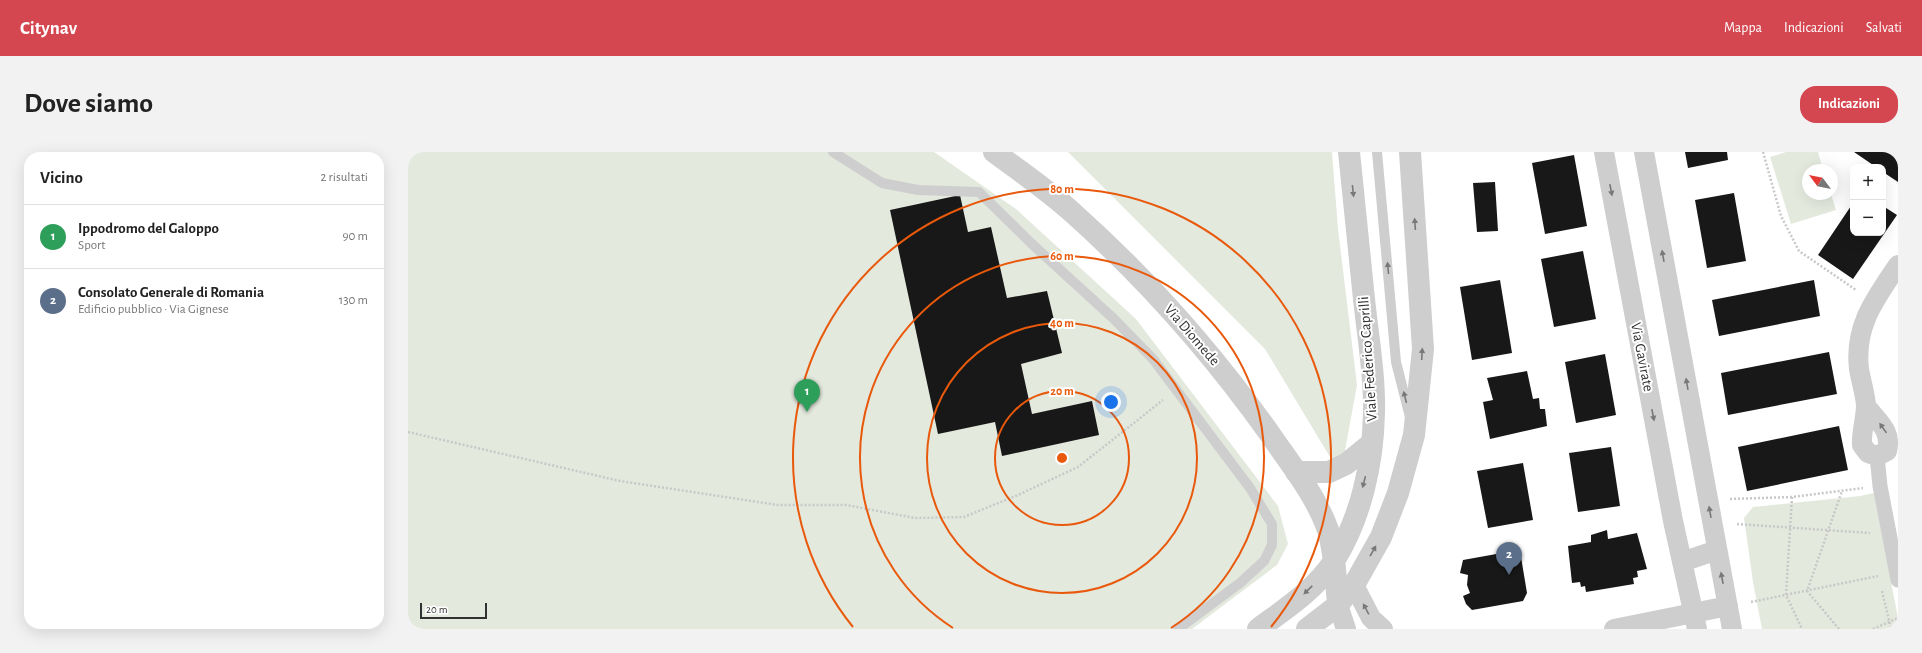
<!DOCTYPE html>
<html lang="it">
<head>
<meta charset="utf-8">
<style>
  body { margin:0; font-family:"Alegreya Sans",sans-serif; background:#f2f2f2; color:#222 }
  .controls { position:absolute; right:12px; top:12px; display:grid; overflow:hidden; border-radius:8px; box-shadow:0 4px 16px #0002 }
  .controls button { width:36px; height:36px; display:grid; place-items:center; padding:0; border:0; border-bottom:1px solid #e0e0e0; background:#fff; color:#222; font:20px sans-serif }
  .compass { position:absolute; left:1394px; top:12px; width:36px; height:36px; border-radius:50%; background:#fff; box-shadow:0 4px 16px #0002; rotate:302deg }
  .scale { position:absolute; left:12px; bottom:10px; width:67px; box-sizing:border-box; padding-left:4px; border:2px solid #313131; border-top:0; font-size:11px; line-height:14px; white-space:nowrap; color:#313131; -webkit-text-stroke:3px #fff; paint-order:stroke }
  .you { position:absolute; left:703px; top:250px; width:14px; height:14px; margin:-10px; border:3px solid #fff; border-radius:50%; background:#1a73e8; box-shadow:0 0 0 6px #1a73e833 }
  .badge { display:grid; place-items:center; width:26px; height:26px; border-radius:50%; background:#d44750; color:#fff; font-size:13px; font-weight:700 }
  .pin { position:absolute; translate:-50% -33px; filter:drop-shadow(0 1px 2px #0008) }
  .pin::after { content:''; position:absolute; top:21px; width:14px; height:12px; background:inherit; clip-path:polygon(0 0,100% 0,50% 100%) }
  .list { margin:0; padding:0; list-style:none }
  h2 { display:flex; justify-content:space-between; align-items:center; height:52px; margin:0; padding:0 16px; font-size:17px }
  h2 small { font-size:13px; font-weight:400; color:#767676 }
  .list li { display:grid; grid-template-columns:26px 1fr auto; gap:12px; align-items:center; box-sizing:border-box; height:64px; padding:0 16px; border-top:1px solid #e0e0e0 }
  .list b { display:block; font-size:15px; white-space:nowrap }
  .list p { margin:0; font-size:13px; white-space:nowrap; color:#767676 }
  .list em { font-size:13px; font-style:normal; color:#767676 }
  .map { position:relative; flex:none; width:1490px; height:477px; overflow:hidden; border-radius:16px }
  header { display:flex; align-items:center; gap:24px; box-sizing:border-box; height:56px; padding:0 20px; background:#d44750; color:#fff }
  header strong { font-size:19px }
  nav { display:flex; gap:22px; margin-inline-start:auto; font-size:14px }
  .intro { display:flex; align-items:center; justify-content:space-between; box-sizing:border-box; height:96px; padding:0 24px }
  h1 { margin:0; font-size:28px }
  .button { padding:10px 18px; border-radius:16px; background:#d44750; color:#fff; font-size:14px; font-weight:700 }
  main { display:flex; gap:24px; padding:0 24px }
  aside { flex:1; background:#fff; border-radius:16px; box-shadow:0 4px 16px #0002 }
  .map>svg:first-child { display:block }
  .green { fill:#e4e9de }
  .building { fill:#181818 }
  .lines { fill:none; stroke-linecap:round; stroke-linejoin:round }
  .path { stroke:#c8c8c8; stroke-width:2.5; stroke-dasharray:2 2; stroke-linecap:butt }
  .service { stroke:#cecece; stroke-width:10 }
  .pedestrian { stroke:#cecece; stroke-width:15 }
  .minor { stroke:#cecece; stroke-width:20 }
  .tertiary { stroke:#cecece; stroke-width:22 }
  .oneway { fill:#787878 }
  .ring { fill:none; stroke:#e8590c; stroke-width:2 }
  .labels { text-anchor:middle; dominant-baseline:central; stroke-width:4; stroke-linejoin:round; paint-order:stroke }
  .street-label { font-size:15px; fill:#313131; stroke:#fff }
  .centre { fill:#e8590c; stroke:#fff; stroke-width:2 }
  .ring-label { font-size:12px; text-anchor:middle; font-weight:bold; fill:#e8590c; stroke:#fff; stroke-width:4; stroke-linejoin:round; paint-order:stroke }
</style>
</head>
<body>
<header>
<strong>Citynav</strong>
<nav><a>Mappa</a><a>Indicazioni</a><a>Salvati</a></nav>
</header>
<div class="intro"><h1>Dove siamo</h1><a class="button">Indicazioni</a></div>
<main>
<aside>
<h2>Vicino<small>2 risultati</small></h2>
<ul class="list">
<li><span class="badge" style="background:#2e9e5b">1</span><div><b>Ippodromo del Galoppo</b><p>Sport</p></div><em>90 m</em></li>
<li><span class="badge" style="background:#5c6f8a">2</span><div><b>Consolato Generale di Romania</b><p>Edificio pubblico · Via Gignese</p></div><em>130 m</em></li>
</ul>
</aside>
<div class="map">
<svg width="1490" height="477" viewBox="0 0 1490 477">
  <rect width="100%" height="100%" fill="#fff"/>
  <path class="green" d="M0,0H526L608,57L728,167L870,354L880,392L869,413L784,477H0Z
    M660,0H924L930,77L949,233L936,304L928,315L857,197Z
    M1378,0H1410L1415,18H1400V42H1423L1428,58L1383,72L1362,5Z
    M1466,341L1490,466V477H1354L1345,430L1336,366L1345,355L1452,344Z"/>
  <path class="building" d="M1277,0H1319L1320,8L1280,16Z
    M1446,0H1490V30L1475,20V15H1468Z
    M1166,3L1179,74L1137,82L1124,11Z
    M1087,30L1090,79L1069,80L1065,31Z
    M1326,41L1338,109L1299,116L1287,48Z
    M552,43L560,80L583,75L599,146L639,139L654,201L613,212L624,262L684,249L691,283L594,304L587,270L530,282L482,58Z
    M1445,51V81H1475V54L1489,63L1445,127L1410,103Z
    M1175,99L1188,167L1146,175L1133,107Z
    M1092,128L1104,201L1064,208L1052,135Z
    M1406,128L1412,164L1311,184L1304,148Z
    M1421,200L1429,242L1320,263L1313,221Z
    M1197,202L1208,263L1168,271L1157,210Z
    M1119,219L1125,247L1131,246L1132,257H1137L1139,274L1082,287L1075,250L1085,248L1079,226Z
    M1431,274L1440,318L1339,339L1330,295Z
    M1203,295L1212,354L1170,360L1161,301Z
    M1115,311L1125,368L1080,376L1069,319Z
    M1199,378L1200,387L1229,381L1239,417L1229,419L1230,425L1225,426L1226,432L1178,440L1177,434L1173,435L1172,430L1164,431L1160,394L1183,390V383Z
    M1105,399L1113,405L1119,441L1115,449L1064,458L1058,452L1055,444L1062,441L1059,433L1060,423L1052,421L1055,408Z"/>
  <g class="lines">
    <path class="path" d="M1355,0L1373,64L1391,99L1448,138
      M0,280L212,329L370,353H438L507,366L556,365L610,343L670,315L755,248
      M1384,345L1378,443L1394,477
      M1322,347L1384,345L1455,336
      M1329,372L1462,381
      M1474,439L1483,477
      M1343,450L1470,424
      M1431,477L1399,439L1434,339
      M1465,477L1490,466"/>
    <path class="service" d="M425,0L474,31L510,38L571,40L624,92L706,167L745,207L842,336L864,372V393L856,409L832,431L770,477
      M969,0L988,210L1002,265"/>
    <path class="pedestrian" d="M1469,304L1472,334L1490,428"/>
    <path class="minor" d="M1196,0L1265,369L1289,477
      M1236,0L1324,477
      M1458,254C1470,270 1484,278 1479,299L1469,304L1460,301L1454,293C1453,280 1458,267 1458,253C1457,241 1453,229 1451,217C1446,174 1467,147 1490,113
      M1274,410L1309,398
      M946,433L963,466L975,477
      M930,453L938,477
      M1206,477L1320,454"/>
    <path class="tertiary" d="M586,0C613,20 641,39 665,61C740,128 806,203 864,285C884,314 908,344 920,378C927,402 928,429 930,453
      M888,320H921L938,312L964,291
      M850,477C877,457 907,438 926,409C953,366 965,311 966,261C967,224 960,185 956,147C951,98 946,49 941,0
      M899,477L930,453L946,433L973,385L990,341L1006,283L1015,197L1002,0"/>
  </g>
  <defs><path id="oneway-solid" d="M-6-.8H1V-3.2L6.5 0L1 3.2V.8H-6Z"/></defs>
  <g class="oneway">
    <use href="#oneway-solid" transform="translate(1203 38) rotate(79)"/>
    <use href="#oneway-solid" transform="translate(945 39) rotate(84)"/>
    <use href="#oneway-solid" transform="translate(1007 72) rotate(-94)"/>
    <use href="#oneway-solid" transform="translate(1255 104) rotate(-100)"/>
    <use href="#oneway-solid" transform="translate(980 116) rotate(-95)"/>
    <use href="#oneway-solid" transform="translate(1014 202) rotate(-87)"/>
    <use href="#oneway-solid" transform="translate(1279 232) rotate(-100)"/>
    <use href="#oneway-solid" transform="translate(997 245) rotate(-104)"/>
    <use href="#oneway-solid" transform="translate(1245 263) rotate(79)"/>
    <use href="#oneway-solid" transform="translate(1475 276) rotate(-125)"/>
    <use href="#oneway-solid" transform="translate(956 330) rotate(104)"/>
    <use href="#oneway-solid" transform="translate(1302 360) rotate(-100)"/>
    <use href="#oneway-solid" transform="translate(965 399) rotate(-60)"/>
    <use href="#oneway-solid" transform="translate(1314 426) rotate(-101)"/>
    <use href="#oneway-solid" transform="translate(900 438) rotate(136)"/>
    <use href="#oneway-solid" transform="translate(958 457) rotate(-118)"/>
  </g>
  <g class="ring">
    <circle cx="654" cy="306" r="67"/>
    <circle cx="654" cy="306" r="135"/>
    <path d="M545 476A202 202 0 1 1 763 476"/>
    <path d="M445 475A269 269 0 1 1 863 475"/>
  </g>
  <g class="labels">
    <g class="street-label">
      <text transform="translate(784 183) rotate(49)">Via Diomede</text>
      <text transform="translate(1234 205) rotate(79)">Via Gavirate</text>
      <text transform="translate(960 207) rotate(-94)">Viale Federico Caprilli</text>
    </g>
  </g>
  <circle cx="654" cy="306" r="6" class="centre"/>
  <g class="ring-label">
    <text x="654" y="41">80 m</text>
    <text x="654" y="108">60 m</text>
    <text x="654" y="175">40 m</text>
    <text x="654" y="243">20 m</text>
  </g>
</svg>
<div class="controls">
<button>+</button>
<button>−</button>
</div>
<svg class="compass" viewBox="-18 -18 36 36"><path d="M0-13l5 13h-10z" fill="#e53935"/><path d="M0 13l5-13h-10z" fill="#767676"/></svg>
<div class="scale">20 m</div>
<div class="you"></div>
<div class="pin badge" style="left:399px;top:260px;background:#2e9e5b">1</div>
<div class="pin badge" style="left:1101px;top:423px;background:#5c6f8a">2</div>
</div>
</main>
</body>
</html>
